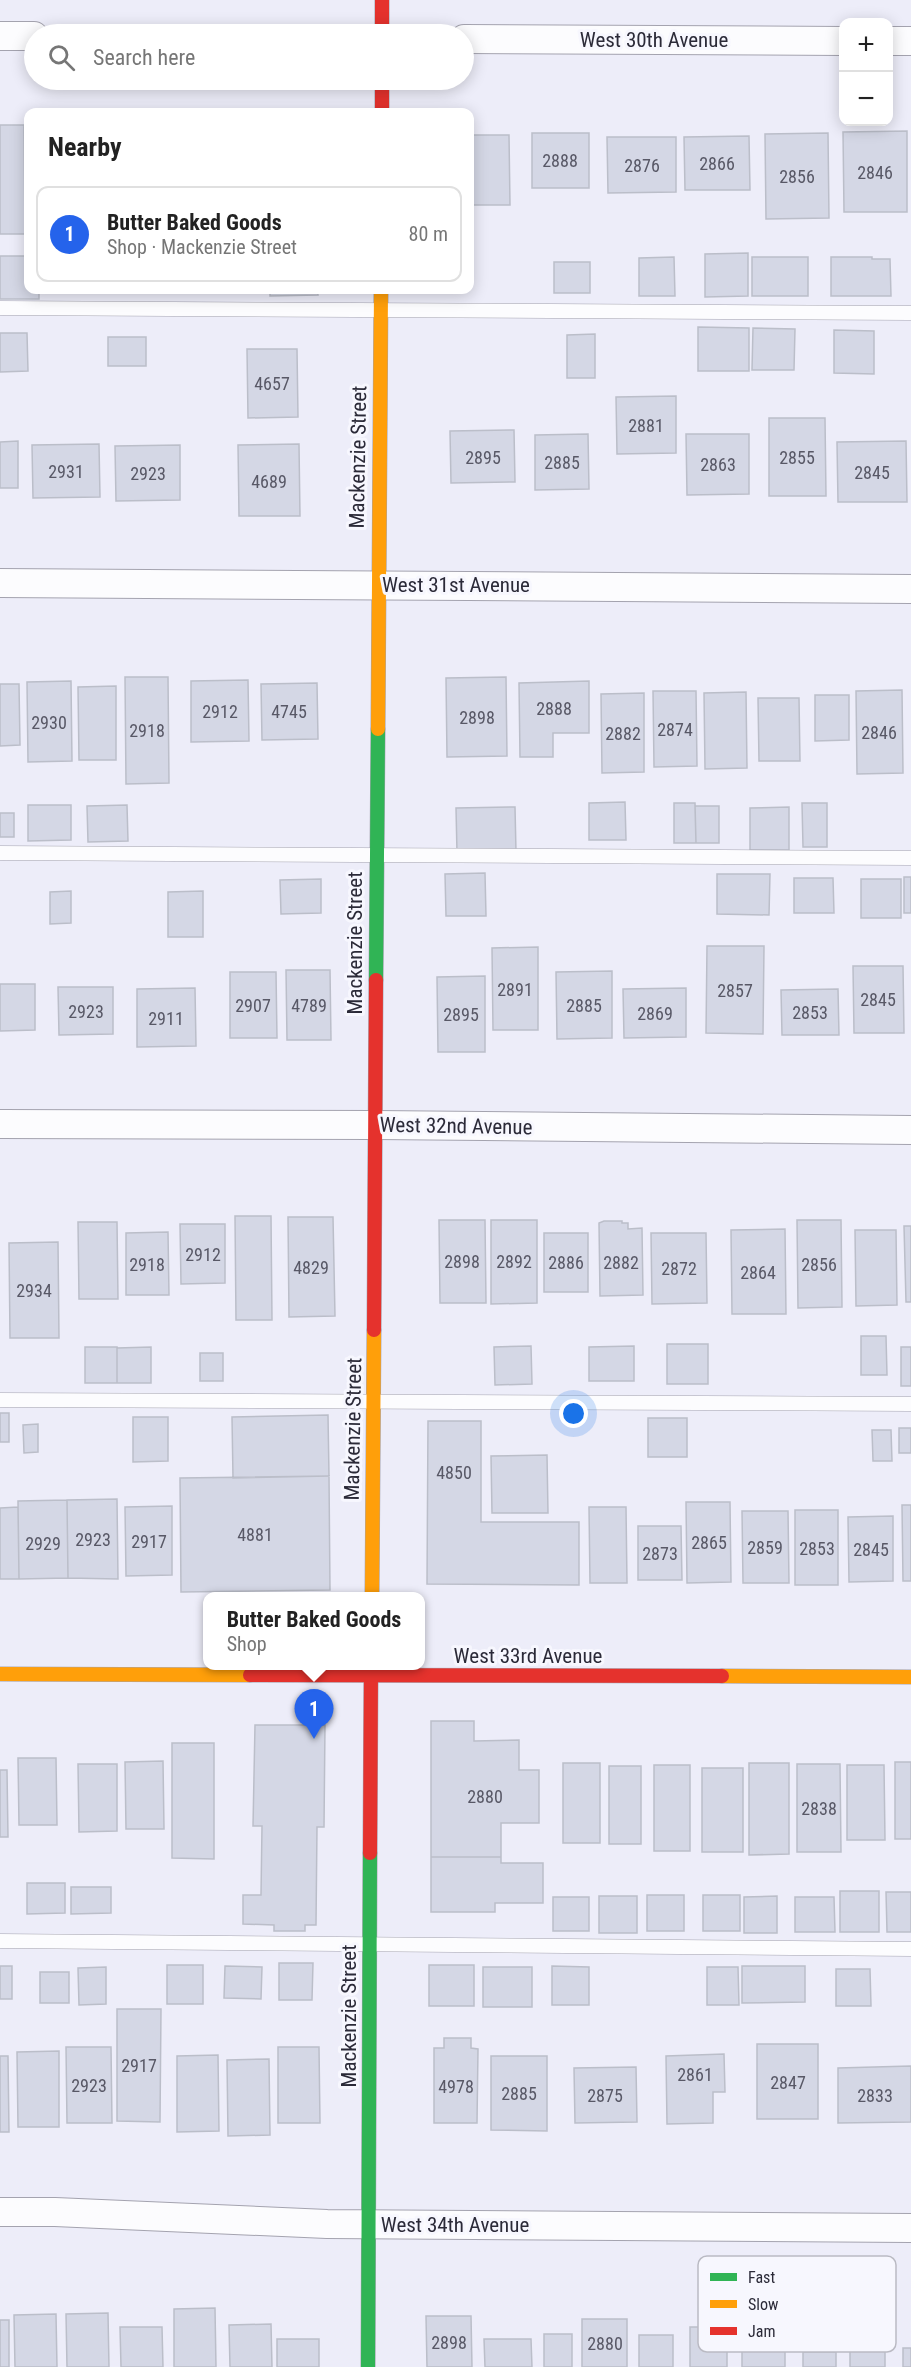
<!DOCTYPE html>
<html lang="en">
<head>
<meta charset="utf-8">
<style>
  body { margin:0; font-family:"Roboto Condensed",sans-serif; background:#f6f6f6; color:#222 }
  .controls { position:absolute; right:18px; top:18px; display:grid; overflow:hidden; border-radius:12px; box-shadow:0 3px 15px #0003 }
  .controls button { width:54px; height:54px; display:grid; place-items:center; padding:0; border:0; border-bottom:2px solid #e0e0e0; background:#fff; color:#222; font:30px sans-serif }
  .you { position:absolute; left:574px; top:1414px; width:21px; height:21px; margin:-15px; border:4px solid #fff; border-radius:50%; background:#1a73e8; box-shadow:0 0 0 9px #1a73e833 }
  .badge { display:grid; place-items:center; width:39px; height:39px; border-radius:50%; background:#2563eb; color:#fff; font-size:20px; font-weight:700 }
  .pin { position:absolute; translate:-50% -50px; filter:drop-shadow(0 2px 3px #0008) }
  .pin::after { content:''; position:absolute; top:32px; width:21px; height:18px; background:inherit; clip-path:polygon(0 0,100% 0,50% 100%) }
  .popup { position:absolute; left:203px; top:1592px; width:222px; height:78px; box-sizing:border-box; display:grid; place-content:center; border-radius:12px; background:#fff; filter:drop-shadow(0 2px 4px #0005); font-size:20px; white-space:nowrap; color:#767676 }
  .popup b { font-size:22px; color:#222 }
  .popup::after { content:''; position:absolute; left:50%; top:100%; margin-left:-12px; border:12px solid transparent; border-top-color:#fff }
  .list { margin:0; padding:0; list-style:none }
  h2 { display:flex; justify-content:space-between; align-items:center; height:78px; margin:0; padding:0 24px; font-size:26px }
  h2 small { font-size:20px; font-weight:400; color:#767676 }
  .list li { display:grid; grid-template-columns:39px 1fr auto; gap:18px; align-items:center; box-sizing:border-box; height:96px; margin:0 12px 12px; padding:0 12px; border:2px solid #e0e0e0; border-radius:12px }
  .list b { display:block; font-size:22px; white-space:nowrap }
  .list p { margin:0; font-size:20px; white-space:nowrap; color:#767676 }
  .list em { font-size:20px; font-style:normal; color:#767676 }
  .icon { flex:none; width:33px; height:33px; fill:none; stroke:currentColor; stroke-width:2; stroke-linecap:round; stroke-linejoin:round }
  .map { position:relative; flex:none; width:911px; height:2367px; overflow:hidden }
  .search { position:absolute; background:#fff; box-shadow:0 3px 15px #0003; left:24px; top:24px; width:450px; height:66px; display:flex; align-items:center; gap:15px; box-sizing:border-box; padding:0 21px; border-radius:33px; color:#767676; font-size:22px }
  .panel { position:absolute; background:#fff; box-shadow:0 3px 15px #0003; left:24px; top:108px; width:450px; height:186px; border-radius:12px }
  .map>svg:first-child { display:block }
  .building { fill:#d4d7e5; stroke:#bbbec9; stroke-width:1.5 }
  .lines { fill:none; stroke-linecap:round; stroke-linejoin:round }
  .lane-casing { stroke:#a4a3af; stroke-width:15 }
  .street-casing { stroke:#a4a3af; stroke-width:30 }
  .fast-casing { stroke:#a4a3af; stroke-width:15 }
  .slow-casing { stroke:#a4a3af; stroke-width:15 }
  .jam-casing { stroke:#a4a3af; stroke-width:15 }
  .lane { stroke:#fcfcfe; stroke-width:14 }
  .street { stroke:#fcfcfe; stroke-width:28 }
  .fast { stroke:#30b455; stroke-width:14 }
  .slow { stroke:#ff9f0a; stroke-width:14 }
  .jam { stroke:#e5322d; stroke-width:14 }
  .labels { text-anchor:middle; dominant-baseline:central; stroke-width:6; stroke-linejoin:round; paint-order:stroke }
  .number-label { font-size:18px; fill:#585866 }
  .street-label { font-size:21px; fill:#2b2a38; stroke:#f7f7fe }
  .key { fill:#f7f7fe; stroke:#babac3; stroke-width:1.5 }
  .key-label { font-size:16px; fill:#2b2a38 }
</style>
</head>
<body>
<div class="map">
<svg width="911" height="2367" viewBox="0 0 911 2367">
  <rect width="100%" height="100%" fill="#ededf9"/>
  <path class="building" d="M0,125H24L25,234H0Z
    M907,131V212H844L843,132Z
    M532,133H589V188H532Z
    M828,133L829,218L766,219L765,134Z
    M470,135H509L510,205H470Z
    M749,136L750,190H685L684,137Z
    M607,137H676V192L608,193Z
    M748,253V296L705,297V254Z
    M0,256H28V290H39V299H0Z
    M674,257L675,296H639V258Z
    M752,257H808V296H752Z
    M831,257H872V259H890L891,296H831Z
    M554,262H590V293H554Z
    M67,290H97V293H67Z
    M270,290H317L318,295L270,296Z
    M698,327L749,328V371H698Z
    M753,328L795,329L794,370H752Z
    M834,330L874,331V374L834,373Z
    M0,333H27L28,371L0,372Z
    M595,334V378H567V335Z
    M108,337H146V366H108Z
    M247,349H297L298,417L248,418Z
    M676,396V453L617,454L616,397Z
    M769,418H825L826,496H769Z
    M514,430L515,482L451,483L450,431Z
    M588,434L589,489L535,490V435Z
    M686,434H749V494L687,495Z
    M18,441V488H0V442Z
    M906,441L907,502H838L837,442Z
    M99,444L100,497L33,498L32,445Z
    M299,444L300,516H239L238,445Z
    M180,445V500L116,501L115,446Z
    M125,677H168L169,783L126,784Z
    M506,677L507,756L447,757L446,678Z
    M248,680L249,741L191,742V681Z
    M71,681L72,761L28,762L27,682Z
    M589,681V733H553V757H520L519,683Z
    M317,683L318,739L262,740L261,684Z
    M0,684H19L20,745L0,746Z
    M116,686V760H79L78,687Z
    M902,690L903,773L857,774L856,691Z
    M653,691H696L697,766L654,767Z
    M746,692L747,768L705,769L704,693Z
    M644,693V772L602,773L601,694Z
    M815,695H849V740L815,741Z
    M758,698H799L800,761H759Z
    M625,802L626,840H589V803Z
    M674,803H695L696,843H674Z
    M802,803H827V847H803Z
    M28,805H71V840L28,841Z
    M127,805L128,841L88,842L87,806Z
    M695,806H719V843H696Z
    M515,807L516,852L457,853L456,808Z
    M789,807V850H750V808Z
    M0,813H14V837H0Z
    M485,873L486,916H446L445,874Z
    M717,874H770L769,915L717,914Z
    M904,877H911V913H904Z
    M794,878H833L834,913H794Z
    M321,879V913L281,914L280,880Z
    M861,879H901V918H861Z
    M71,891V923L50,924V892Z
    M203,891V937H168V892Z
    M707,946H764L763,1034L706,1033Z
    M538,947V1030H493L492,948Z
    M853,966H903L904,1033H854Z
    M286,970H330L331,1040H287Z
    M612,971V1038L557,1039L556,972Z
    M230,972H276L277,1038H230Z
    M485,976V1052H438L437,977Z
    M0,984H35V1030L0,1031Z
    M58,987H113V1034L59,1035Z
    M195,988L196,1046L137,1047V989Z
    M686,988V1037L624,1038L623,989Z
    M838,989L839,1035H782L781,990Z
    M235,1216H271L272,1320H236Z
    M288,1217H333L335,1316L289,1317Z
    M439,1220H485L486,1303H440Z
    M491,1220H537V1303L491,1304Z
    M797,1220H841L842,1307L798,1308Z
    M604,1221H622V1223H628V1229L642,1228L643,1295L600,1296L599,1223Z
    M78,1222H117L118,1299H79Z
    M180,1224H225V1283L181,1284Z
    M904,1226H911V1302H906Z
    M785,1229L786,1314H732L731,1230Z
    M855,1230H896L897,1305L856,1306Z
    M168,1232L169,1295H126V1233Z
    M544,1233H588V1292H544Z
    M651,1233H706L707,1303L652,1304Z
    M58,1242L59,1338H10L9,1243Z
    M861,1336H886L887,1375H861Z
    M667,1344H708V1384H667Z
    M531,1346L532,1384L495,1385L494,1347Z
    M634,1346V1381H589V1347Z
    M85,1347H117V1383H85Z
    M151,1347V1383H117V1348Z
    M901,1347H911V1386H901Z
    M200,1353H223V1381H200Z
    M0,1413H9V1442H0Z
    M328,1415L329,1476L233,1478L232,1417Z
    M133,1417H168V1461L133,1462Z
    M648,1418H687V1457H648Z
    M428,1421H481V1522H579V1585L427,1584Z
    M38,1424V1452L24,1453L23,1425Z
    M899,1428H911V1453H899Z
    M872,1430H891L892,1461H873Z
    M547,1455L548,1513H492L491,1456Z
    M329,1476L330,1590L181,1592L180,1478Z
    M117,1499L118,1579L68,1578L67,1500Z
    M67,1500L68,1578L19,1579L18,1501Z
    M686,1502H730L731,1582L687,1583Z
    M902,1505H911V1581H903Z
    M172,1506V1575L126,1576L125,1507Z
    M18,1507L19,1579H0V1508Z
    M589,1507H626L627,1583H590Z
    M795,1510H838V1585H795Z
    M742,1511H788L789,1583H743Z
    M893,1516V1581L849,1582L848,1517Z
    M638,1526H681L682,1580H638Z
    M431,1721H474V1741L519,1740V1770H539V1823H501V1857H431Z
    M255,1725H325L324,1827H317L316,1925H305V1931H274V1925L243,1924V1895H261L262,1826H253Z
    M172,1743H214V1859L172,1858Z
    M18,1758H56L57,1825H19Z
    M163,1761L164,1829H126L125,1762Z
    M895,1762H911V1839H895Z
    M563,1763H600V1843H563Z
    M749,1763H789V1854L749,1855Z
    M78,1764H117V1831L79,1832Z
    M797,1764H840L841,1852H797Z
    M654,1765H690V1851H654Z
    M847,1765H884L885,1840H847Z
    M609,1766H641V1844H609Z
    M702,1768H743V1852H702Z
    M0,1770H7L8,1837H0Z
    M431,1857H501V1863H543V1903H495V1912H431Z
    M27,1883H65V1913L27,1914Z
    M71,1887H111V1913L71,1914Z
    M840,1891H879V1932H840Z
    M886,1892H911V1932H887Z
    M647,1895H684V1931H647Z
    M703,1895H740V1931H703Z
    M599,1896H637V1933H599Z
    M777,1896V1933H744V1897Z
    M553,1897H589V1931H553Z
    M795,1897H834L835,1932H795Z
    M279,1963H313L312,2000H279Z
    M167,1965H203V2004H167Z
    M429,1965H474V2006H429Z
    M0,1966H12V1999H0Z
    M225,1966L262,1967L261,1999L224,1998Z
    M552,1966L589,1967V2005H552Z
    M742,1966H805V2002L742,2003Z
    M106,1967V2004L79,2005L78,1968Z
    M483,1967H532V2007H483Z
    M707,1967H738L739,2005H707Z
    M836,1969H870L871,2006H836Z
    M40,1972H69V2003H40Z
    M117,2009H161L160,2122L117,2121Z
    M444,2038H471V2048L478,2049L477,2123H434V2048H444Z
    M757,2044H818V2119H757Z
    M66,2047H111L112,2123H67Z
    M278,2047H319L320,2123H278Z
    M59,2051V2127H18L17,2052Z
    M724,2054L725,2092H713V2123L667,2124L666,2056Z
    M218,2055L219,2131L177,2132V2056Z
    M0,2056H8L9,2132H0Z
    M491,2056H547V2131L491,2130Z
    M269,2059L270,2135L228,2136L227,2060Z
    M911,2066V2122L838,2123V2068Z
    M636,2067L637,2122L575,2123L574,2068Z
    M215,2308L216,2367H174V2309Z
    M108,2313L109,2367H67L66,2314Z
    M56,2314L57,2367H15L14,2315Z
    M426,2316H471L472,2367H427Z
    M582,2319H627V2367H582Z
    M0,2320H9V2367H0Z
    M271,2324L272,2367H230L229,2325Z
    M120,2327H162L163,2367H121Z
    M690,2327H727V2367H690Z
    M742,2333H785V2367H742Z
    M544,2334H572V2367H544Z
    M639,2335H673V2367H639Z
    M277,2339H319V2367H277Z
    M484,2339H531L532,2367H485Z
    M850,2342H885V2367H850Z
    M903,2348H911V2367H903Z
    M803,2352H836V2367H803Z"/>
  <g class="lines">
    <g class="lane-casing">
      <path id="lane" d="M0,308L911,313
        M0,853L911,858
        M0,1400L911,1404
        M0,1941L911,1949"/>
    </g>
    <g class="street-casing">
      <path id="street" d="M0,36H34
        M464,39L844,41
        M888,41H911
        M0,583L911,589
        M0,1124L376,1125L911,1130
        M0,2212H55L327,2224L911,2228"/>
    </g>
    <g class="fast-casing">
      <path id="fast" d="M376,980L378,729
        M368,2367L370,1853"/>
    </g>
    <g class="slow-casing">
      <path id="slow" d="M378,729L381,290
        M372,1596L374,1330
        M0,1674L250,1675
        M722,1676L911,1677"/>
    </g>
    <g class="jam-casing">
      <path id="jam" d="M382,0V34
        M382,80V112
        M374,1330L376,980
        M250,1675L722,1676
        M370,1853L371,1666"/>
    </g>
    <use href="#lane" class="lane"/>
    <use href="#street" class="street"/>
    <use href="#fast" class="fast"/>
    <use href="#slow" class="slow"/>
    <use href="#jam" class="jam"/>
  </g>
  <g class="labels">
    <g class="number-label">
      <text x="560" y="160">2888</text>
      <text x="717" y="163">2866</text>
      <text x="642" y="165">2876</text>
      <text x="875" y="172">2846</text>
      <text x="797" y="176">2856</text>
      <text x="272" y="383">4657</text>
      <text x="646" y="425">2881</text>
      <text x="483" y="457">2895</text>
      <text x="797" y="457">2855</text>
      <text x="562" y="462">2885</text>
      <text x="718" y="464">2863</text>
      <text x="66" y="471">2931</text>
      <text x="872" y="472">2845</text>
      <text x="148" y="473">2923</text>
      <text x="269" y="481">4689</text>
      <text x="554" y="708">2888</text>
      <text x="220" y="711">2912</text>
      <text x="289" y="711">4745</text>
      <text x="477" y="717">2898</text>
      <text x="49" y="722">2930</text>
      <text x="675" y="729">2874</text>
      <text x="147" y="730">2918</text>
      <text x="879" y="732">2846</text>
      <text x="623" y="733">2882</text>
      <text x="515" y="989">2891</text>
      <text x="735" y="990">2857</text>
      <text x="878" y="999">2845</text>
      <text x="253" y="1005">2907</text>
      <text x="309" y="1005">4789</text>
      <text x="584" y="1005">2885</text>
      <text x="86" y="1011">2923</text>
      <text x="810" y="1012">2853</text>
      <text x="655" y="1013">2869</text>
      <text x="461" y="1014">2895</text>
      <text x="166" y="1018">2911</text>
      <text x="203" y="1254">2912</text>
      <text x="462" y="1261">2898</text>
      <text x="514" y="1261">2892</text>
      <text x="566" y="1262">2886</text>
      <text x="621" y="1262">2882</text>
      <text x="147" y="1264">2918</text>
      <text x="819" y="1264">2856</text>
      <text x="311" y="1267">4829</text>
      <text x="679" y="1268">2872</text>
      <text x="758" y="1272">2864</text>
      <text x="34" y="1290">2934</text>
      <text x="454" y="1472">4850</text>
      <text x="255" y="1534">4881</text>
      <text x="93" y="1539">2923</text>
      <text x="149" y="1541">2917</text>
      <text x="709" y="1542">2865</text>
      <text x="43" y="1543">2929</text>
      <text x="765" y="1547">2859</text>
      <text x="817" y="1548">2853</text>
      <text x="871" y="1549">2845</text>
      <text x="660" y="1553">2873</text>
      <text x="485" y="1796">2880</text>
      <text x="819" y="1808">2838</text>
      <text x="139" y="2065">2917</text>
      <text x="695" y="2074">2861</text>
      <text x="788" y="2082">2847</text>
      <text x="89" y="2085">2923</text>
      <text x="456" y="2086">4978</text>
      <text x="519" y="2093">2885</text>
      <text x="605" y="2095">2875</text>
      <text x="875" y="2095">2833</text>
      <text x="449" y="2342">2898</text>
      <text x="605" y="2343">2880</text>
    </g>
    <g class="street-label">
      <text x="654" y="40">West 30th Avenue</text>
      <text transform="translate(358 457) rotate(-89)">Mackenzie Street</text>
      <text x="456" y="585">West 31st Avenue</text>
      <text transform="translate(355 943) rotate(-90)">Mackenzie Street</text>
      <text transform="translate(456 1126) rotate(1)">West 32nd Avenue</text>
      <text transform="translate(353 1429) rotate(-89)">Mackenzie Street</text>
      <text x="528" y="1656">West 33rd Avenue</text>
      <text transform="translate(349 2016) rotate(-90)">Mackenzie Street</text>
      <text x="455" y="2225">West 34th Avenue</text>
    </g>
  </g>
  <rect x="698" y="2256" width="198" height="96" rx="9" class="key"/>
  <rect x="710" y="2273" width="27" height="8" fill="#30b455"/>
  <rect x="710" y="2300" width="27" height="8" fill="#ff9f0a"/>
  <rect x="710" y="2327" width="27" height="8" fill="#e5322d"/>
  <g class="key-label">
    <text x="748" y="2283">Fast</text>
    <text x="748" y="2310">Slow</text>
    <text x="748" y="2337">Jam</text>
  </g>
</svg>
<div class="controls">
<button>+</button>
<button>−</button>
</div>
<div class="you"></div>
<div class="pin badge" style="left:314px;top:1739px">1</div>
<div class="popup"><b>Butter Baked Goods</b>Shop</div>
<div class="search"><svg class="icon" aria-label="search" viewBox="0 0 24 24"><circle cx="10" cy="10" r="6"/><path d="M15 15l6 6"/></svg>Search here</div>
<section class="panel">
<h2>Nearby<small></small></h2>
<ul class="list">
<li><span class="badge">1</span><div><b>Butter Baked Goods</b><p>Shop · Mackenzie Street</p></div><em>80 m</em></li>
</ul>
</section>
</div>
</body>
</html>
